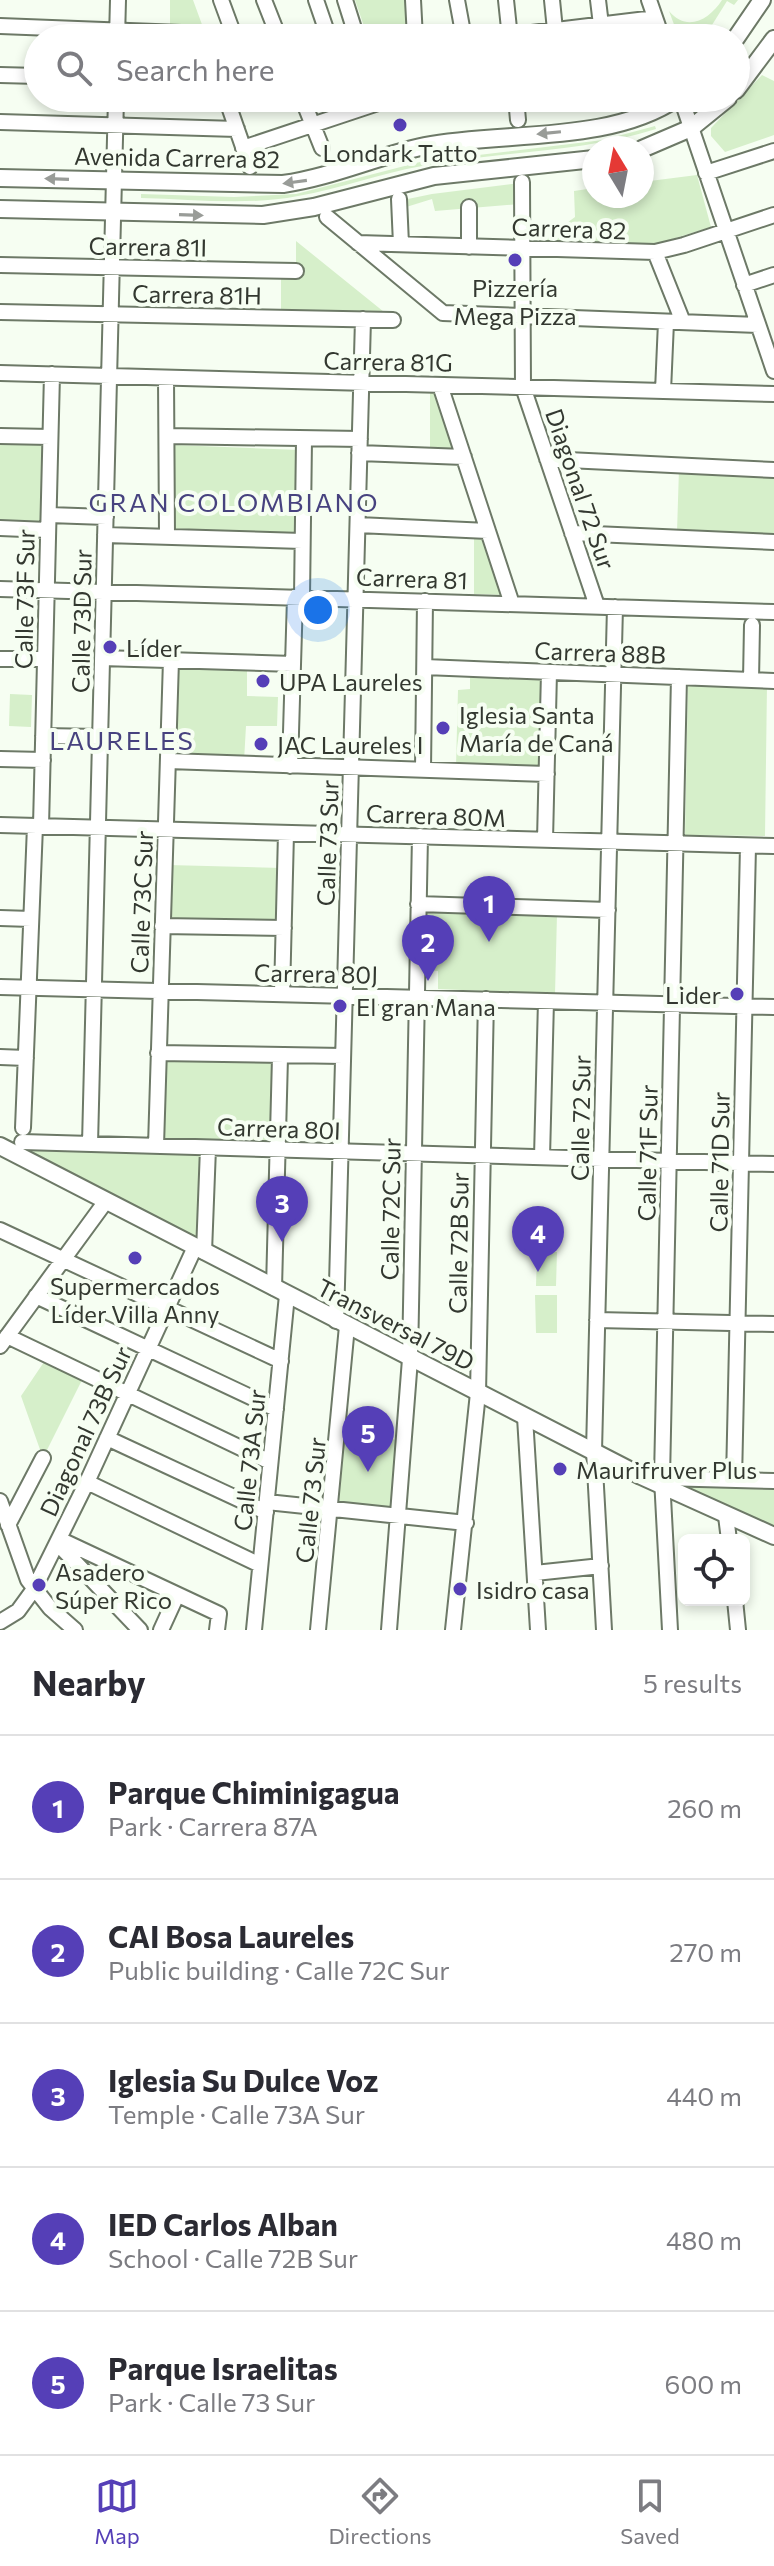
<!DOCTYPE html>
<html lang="en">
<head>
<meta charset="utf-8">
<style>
  body { margin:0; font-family:Commissioner,sans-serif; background:#f7f7f7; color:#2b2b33 }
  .controls { position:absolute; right:24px; bottom:24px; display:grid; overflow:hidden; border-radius:12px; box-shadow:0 4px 12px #0003 }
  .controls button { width:72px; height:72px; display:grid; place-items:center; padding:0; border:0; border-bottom:2px solid #e1e1e2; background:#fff; color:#2b2b33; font:40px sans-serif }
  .compass { position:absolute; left:582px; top:136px; width:72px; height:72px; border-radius:50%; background:#fff; box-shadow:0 4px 12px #0003; rotate:350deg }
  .you { position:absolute; left:318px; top:610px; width:28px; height:28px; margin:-20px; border:6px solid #fff; border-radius:50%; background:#1a73e8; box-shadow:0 0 0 12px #1a73e833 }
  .badge { display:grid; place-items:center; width:52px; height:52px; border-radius:50%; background:#553fb7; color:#fff; font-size:26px; font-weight:700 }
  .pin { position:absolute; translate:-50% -66px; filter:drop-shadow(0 2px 4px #0008) }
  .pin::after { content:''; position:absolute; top:42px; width:28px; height:24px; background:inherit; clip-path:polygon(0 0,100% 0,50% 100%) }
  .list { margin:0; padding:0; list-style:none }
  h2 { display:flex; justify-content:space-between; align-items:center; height:104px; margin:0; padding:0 32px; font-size:34px }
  h2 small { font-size:26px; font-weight:400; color:#7c7c81 }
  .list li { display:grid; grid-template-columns:52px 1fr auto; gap:24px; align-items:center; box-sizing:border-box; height:144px; padding:0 32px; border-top:2px solid #e1e1e2 }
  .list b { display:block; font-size:30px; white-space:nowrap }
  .list p { margin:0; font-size:26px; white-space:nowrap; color:#7c7c81 }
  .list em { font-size:26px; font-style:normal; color:#7c7c81 }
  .icon { flex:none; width:44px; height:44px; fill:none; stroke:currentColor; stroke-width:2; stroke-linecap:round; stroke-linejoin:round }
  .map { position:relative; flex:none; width:774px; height:1630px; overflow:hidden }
  .search { position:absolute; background:#fff; box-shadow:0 4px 12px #0003; left:24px; right:24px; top:24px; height:88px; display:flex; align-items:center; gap:20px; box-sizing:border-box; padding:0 28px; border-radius:44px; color:#7c7c81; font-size:30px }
  .sheet { height:824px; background:#fff }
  nav { display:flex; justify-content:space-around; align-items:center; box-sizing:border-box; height:112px; border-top:2px solid #e1e1e2; background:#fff; font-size:22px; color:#7c7c81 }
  nav a { display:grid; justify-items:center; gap:4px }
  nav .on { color:#553fb7 }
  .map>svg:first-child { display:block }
  .green { fill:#d6efca }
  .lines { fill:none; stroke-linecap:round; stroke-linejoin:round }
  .minor-casing { stroke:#6d7967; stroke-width:18 }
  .major-casing { stroke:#6d7967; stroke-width:20 }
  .minor { stroke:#fff; stroke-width:14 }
  .major { stroke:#fff; stroke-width:16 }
  .oneway { fill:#999c98 }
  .poi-dot { fill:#553fb7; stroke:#f6fef2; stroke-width:3 }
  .labels { text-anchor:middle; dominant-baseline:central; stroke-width:8; stroke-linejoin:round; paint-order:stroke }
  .poi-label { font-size:24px; fill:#333830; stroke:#f6fef2; text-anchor:start }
  .street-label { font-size:24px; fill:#333830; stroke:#f6fef2 }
  .neighbourhood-label { font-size:26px; letter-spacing:2px; fill:#47427f; stroke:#f6fef2 }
</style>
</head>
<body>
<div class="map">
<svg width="774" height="1630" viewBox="0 0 774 1630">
  <rect width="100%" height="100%" fill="#f6fef2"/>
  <path class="green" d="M170,0H193L204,30L170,29Z
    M355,0H409L412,38H368Z
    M722,0H738L734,5L727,1L712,25L718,30L712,38H679L669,11C687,33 710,19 722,0Z
    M762,75L774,81V135L725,152L711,136V128Z
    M655,126L656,129C580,153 501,151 422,166C381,173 340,189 298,196C247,206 193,199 141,198V194L234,197L296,194L420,162L603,140Z
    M697,175L711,227L656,244L537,245L575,217L574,191L594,188V196H642V182Z
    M520,183V204L435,211L432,199L403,208V200L432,194Z
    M296,241L389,316L281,314V275H296Z
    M430,391L435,393L458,452L430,449Z
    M0,441L44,442L41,524L0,523Z
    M175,445L299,450L295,537L172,532Z
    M679,469L774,472V536L677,532Z
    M474,536H488L508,595L474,594Z
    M174,664L247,666V696L278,697L277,726H246L244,761L172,759Z
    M470,676L544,677L542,768L456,766L458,690L470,689Z
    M688,684L767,685L765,836L685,835Z
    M10,694L32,695L31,727L9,726Z
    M168,865L281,868L279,926L166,923Z
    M423,910L557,914L555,994L438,989V971L420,970Z
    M167,1059L276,1063L273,1146L164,1142Z
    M16,1147L204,1155L201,1243Z
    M537,1252H557L556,1286H536Z
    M535,1295H557V1333H536Z
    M44,1362L82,1380L43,1458L21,1396Z
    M344,1435L400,1440L393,1509L336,1503Z
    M673,1485L774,1490V1526Z"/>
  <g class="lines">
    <g class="minor-casing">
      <path id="minor" d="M221,0L235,38
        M264,0L279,38
        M316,0L329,38
        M345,0L357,38
        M413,0L415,38
        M457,0L464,38
        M506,0L510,38
        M552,0L555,30
        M598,0L601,25
        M649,0L658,26
        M0,26L207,34
        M117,38L118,0
        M490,38L655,18
        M0,75L38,76
        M226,98L250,167
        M302,98L322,148
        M516,98L518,120
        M681,98L774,371
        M229,106L252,98
        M0,122L237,129
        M243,148L381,102L379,98
        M706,173L774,151
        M522,182L523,387L597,606
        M399,199L401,244
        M469,207V247
        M327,217L443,313L758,325
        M358,243L655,252L684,245L774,215
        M655,252L683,322
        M0,265L296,271
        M744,285L774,275
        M0,312L393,320
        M0,373L774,394
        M166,378L167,535
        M440,385L512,604
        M663,391L666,322
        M0,436L50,437
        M167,436L360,439
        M359,453L464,457
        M547,459L774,470
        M49,515L106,517
        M358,525L488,531
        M0,528L48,530
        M572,533L774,542
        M105,535L302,541
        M0,589L774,612
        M302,597L304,440
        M102,658L293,664
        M0,659H45
        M425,667L774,681
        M751,680L752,625
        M43,736L100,737
        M0,759L43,760
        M168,761L547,774
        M290,766L295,597
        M423,770L425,601
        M0,825L774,846
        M41,826L52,374
        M545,840L549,672
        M418,904L608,910
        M0,918L31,919
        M162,926L284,928
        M0,987L774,1007
        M282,994L286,833
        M158,1053L343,1056
        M0,1057L26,1058
        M23,1128L35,826
        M22,1142L774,1164
        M90,1144L116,98
        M156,1146L171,660
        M542,1157L546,1001
        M0,1230L281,1361
        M204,1252L208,1148
        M274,1288L280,1057
        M36,1296L276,1409
        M597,1320L774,1324
        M336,1321L363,319
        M7,1336L270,1462
        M0,1346L106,1201
        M525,1417L538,1630
        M107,1438L266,1512
        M662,1478L774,1481
        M734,1480L748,846
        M87,1482L260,1565
        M0,1501L28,1580L50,1608L75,1630
        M267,1502L466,1523
        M726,1516L729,1540
        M8,1525L43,1458
        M59,1539L219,1614L217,1630
        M57,1543L140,1630
        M535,1573L601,1566
        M735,1600L738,1630
        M0,1622L18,1611L34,1589L87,1482L195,1247
        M161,1630L177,1595
        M254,1630L287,1295
        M318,1630L347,1326
        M389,1630L410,1359L420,836
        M453,1630L478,1393L486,999
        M604,1630L594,1451L615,607
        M670,1630L662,1478L679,677"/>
    </g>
    <g class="major-casing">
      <path id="major" d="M660,34L663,38
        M736,38L762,0
        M736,90L774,39
        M642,149L691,128L728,98
        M0,178L283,184C332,177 377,156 425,146C504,131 610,144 677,98
        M0,209L263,215L314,207L434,176L594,159
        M0,1146L641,1476L774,1536"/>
    </g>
    <use href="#minor" class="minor"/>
    <use href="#major" class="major"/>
  </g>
  <defs><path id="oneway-solid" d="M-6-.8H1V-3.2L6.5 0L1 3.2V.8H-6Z" transform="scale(2)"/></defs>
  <g class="oneway">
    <use href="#oneway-solid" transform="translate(549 133) rotate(174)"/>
    <use href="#oneway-solid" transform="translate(57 179) rotate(-178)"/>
    <use href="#oneway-solid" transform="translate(295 182) rotate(172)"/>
    <use href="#oneway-solid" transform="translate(191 215) rotate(2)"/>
  </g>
  <g class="poi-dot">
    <circle cx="400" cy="125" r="8"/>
    <circle cx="515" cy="260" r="8"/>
    <circle cx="110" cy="647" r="8"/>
    <circle cx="263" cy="681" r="8"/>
    <circle cx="443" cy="728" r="8"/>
    <circle cx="261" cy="744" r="8"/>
    <circle cx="737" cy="994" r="8"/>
    <circle cx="340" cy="1006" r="8"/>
    <circle cx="135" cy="1258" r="8"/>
    <circle cx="560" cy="1469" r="8"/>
    <circle cx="39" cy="1585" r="8"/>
    <circle cx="460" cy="1589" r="8"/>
  </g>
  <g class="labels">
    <g class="poi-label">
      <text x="400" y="152" text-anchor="middle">Londark Tatto</text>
      <text x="515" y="287" text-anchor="middle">Pizzería<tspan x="515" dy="28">Mega Pizza</tspan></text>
      <text x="126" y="647">Líder</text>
      <text x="279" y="681">UPA Laureles</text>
      <text x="459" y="714">Iglesia Santa<tspan x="459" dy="28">María de Caná</tspan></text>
      <text x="277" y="744">JAC Laureles I</text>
      <text x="721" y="994" text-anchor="end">Lider</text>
      <text x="356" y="1006">El gran Mana</text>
      <text x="135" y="1285" text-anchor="middle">Supermercados<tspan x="135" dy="28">Líder Villa Anny</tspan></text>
      <text x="576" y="1469">Maurifruver Plus</text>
      <text x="55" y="1571">Asadero<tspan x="55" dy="28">Súper Rico</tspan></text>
      <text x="476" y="1589">Isidro casa</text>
    </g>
    <g class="street-label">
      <text transform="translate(177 157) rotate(1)">Avenida Carrera 82</text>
      <text transform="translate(569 228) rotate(2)">Carrera 82</text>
      <text transform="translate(148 246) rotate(1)">Carrera 81I</text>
      <text transform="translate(197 294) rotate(1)">Carrera 81H</text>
      <text transform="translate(388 361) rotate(1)">Carrera 81G</text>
      <text transform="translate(581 489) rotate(71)">Diagonal 72 Sur</text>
      <text transform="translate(412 578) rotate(2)">Carrera 81</text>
      <text transform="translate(24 599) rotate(-89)">Calle 73F Sur</text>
      <text transform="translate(81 621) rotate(-89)">Calle 73D Sur</text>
      <text transform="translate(600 652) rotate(2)">Carrera 88B</text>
      <text transform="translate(436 815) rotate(2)">Carrera 80M</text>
      <text transform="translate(327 843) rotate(-88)">Calle 73 Sur</text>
      <text transform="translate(141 902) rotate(-88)">Calle 73C Sur</text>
      <text transform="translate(316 973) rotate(1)">Carrera 80J</text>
      <text transform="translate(580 1118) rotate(-89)">Calle 72 Sur</text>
      <text transform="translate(279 1128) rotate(2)">Carrera 80I</text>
      <text transform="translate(647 1153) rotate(-89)">Calle 71F Sur</text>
      <text transform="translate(719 1162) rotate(-89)">Calle 71D Sur</text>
      <text transform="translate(390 1209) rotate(-89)">Calle 72C Sur</text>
      <text transform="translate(458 1243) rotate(-89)">Calle 72B Sur</text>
      <text transform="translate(396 1324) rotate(27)">Transversal 79D</text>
      <text transform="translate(85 1431) rotate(-65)">Diagonal 73B Sur</text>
      <text transform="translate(249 1460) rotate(-84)">Calle 73A Sur</text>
      <text transform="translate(310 1500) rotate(-84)">Calle 73 Sur</text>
    </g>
    <g class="neighbourhood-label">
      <text x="234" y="501">GRAN COLOMBIANO</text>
      <text x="122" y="739">LAURELES</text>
    </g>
  </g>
</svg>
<div class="controls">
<button><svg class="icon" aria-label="locate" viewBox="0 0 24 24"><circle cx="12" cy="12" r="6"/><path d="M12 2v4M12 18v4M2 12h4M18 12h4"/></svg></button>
</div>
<svg class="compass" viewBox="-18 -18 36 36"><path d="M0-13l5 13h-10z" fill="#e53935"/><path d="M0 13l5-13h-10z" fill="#7c7c81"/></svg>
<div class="you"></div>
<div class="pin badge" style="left:489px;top:942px">1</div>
<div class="pin badge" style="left:428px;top:981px">2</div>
<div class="pin badge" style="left:282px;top:1242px">3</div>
<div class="pin badge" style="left:538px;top:1272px">4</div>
<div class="pin badge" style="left:368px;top:1472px">5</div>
<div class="search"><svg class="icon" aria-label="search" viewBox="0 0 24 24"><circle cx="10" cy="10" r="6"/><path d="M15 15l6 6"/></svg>Search here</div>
</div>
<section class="sheet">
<h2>Nearby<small>5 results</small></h2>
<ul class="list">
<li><span class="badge">1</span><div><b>Parque Chiminigagua</b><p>Park · Carrera 87A</p></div><em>260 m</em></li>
<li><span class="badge">2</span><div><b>CAI Bosa Laureles</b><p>Public building · Calle 72C Sur</p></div><em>270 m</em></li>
<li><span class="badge">3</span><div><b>Iglesia Su Dulce Voz</b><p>Temple · Calle 73A Sur</p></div><em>440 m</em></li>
<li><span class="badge">4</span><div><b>IED Carlos Alban</b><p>School · Calle 72B Sur</p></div><em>480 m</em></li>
<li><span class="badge">5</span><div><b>Parque Israelitas</b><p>Park · Calle 73 Sur</p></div><em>600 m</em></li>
</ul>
</section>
<nav>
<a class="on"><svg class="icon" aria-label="map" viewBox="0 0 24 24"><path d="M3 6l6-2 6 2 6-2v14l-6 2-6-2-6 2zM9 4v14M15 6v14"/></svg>Map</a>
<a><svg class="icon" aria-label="directions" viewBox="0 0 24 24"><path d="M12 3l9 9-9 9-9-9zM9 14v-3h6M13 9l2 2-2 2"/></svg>Directions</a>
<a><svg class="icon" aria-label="saved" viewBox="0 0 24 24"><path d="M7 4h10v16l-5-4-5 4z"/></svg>Saved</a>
</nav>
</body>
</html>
